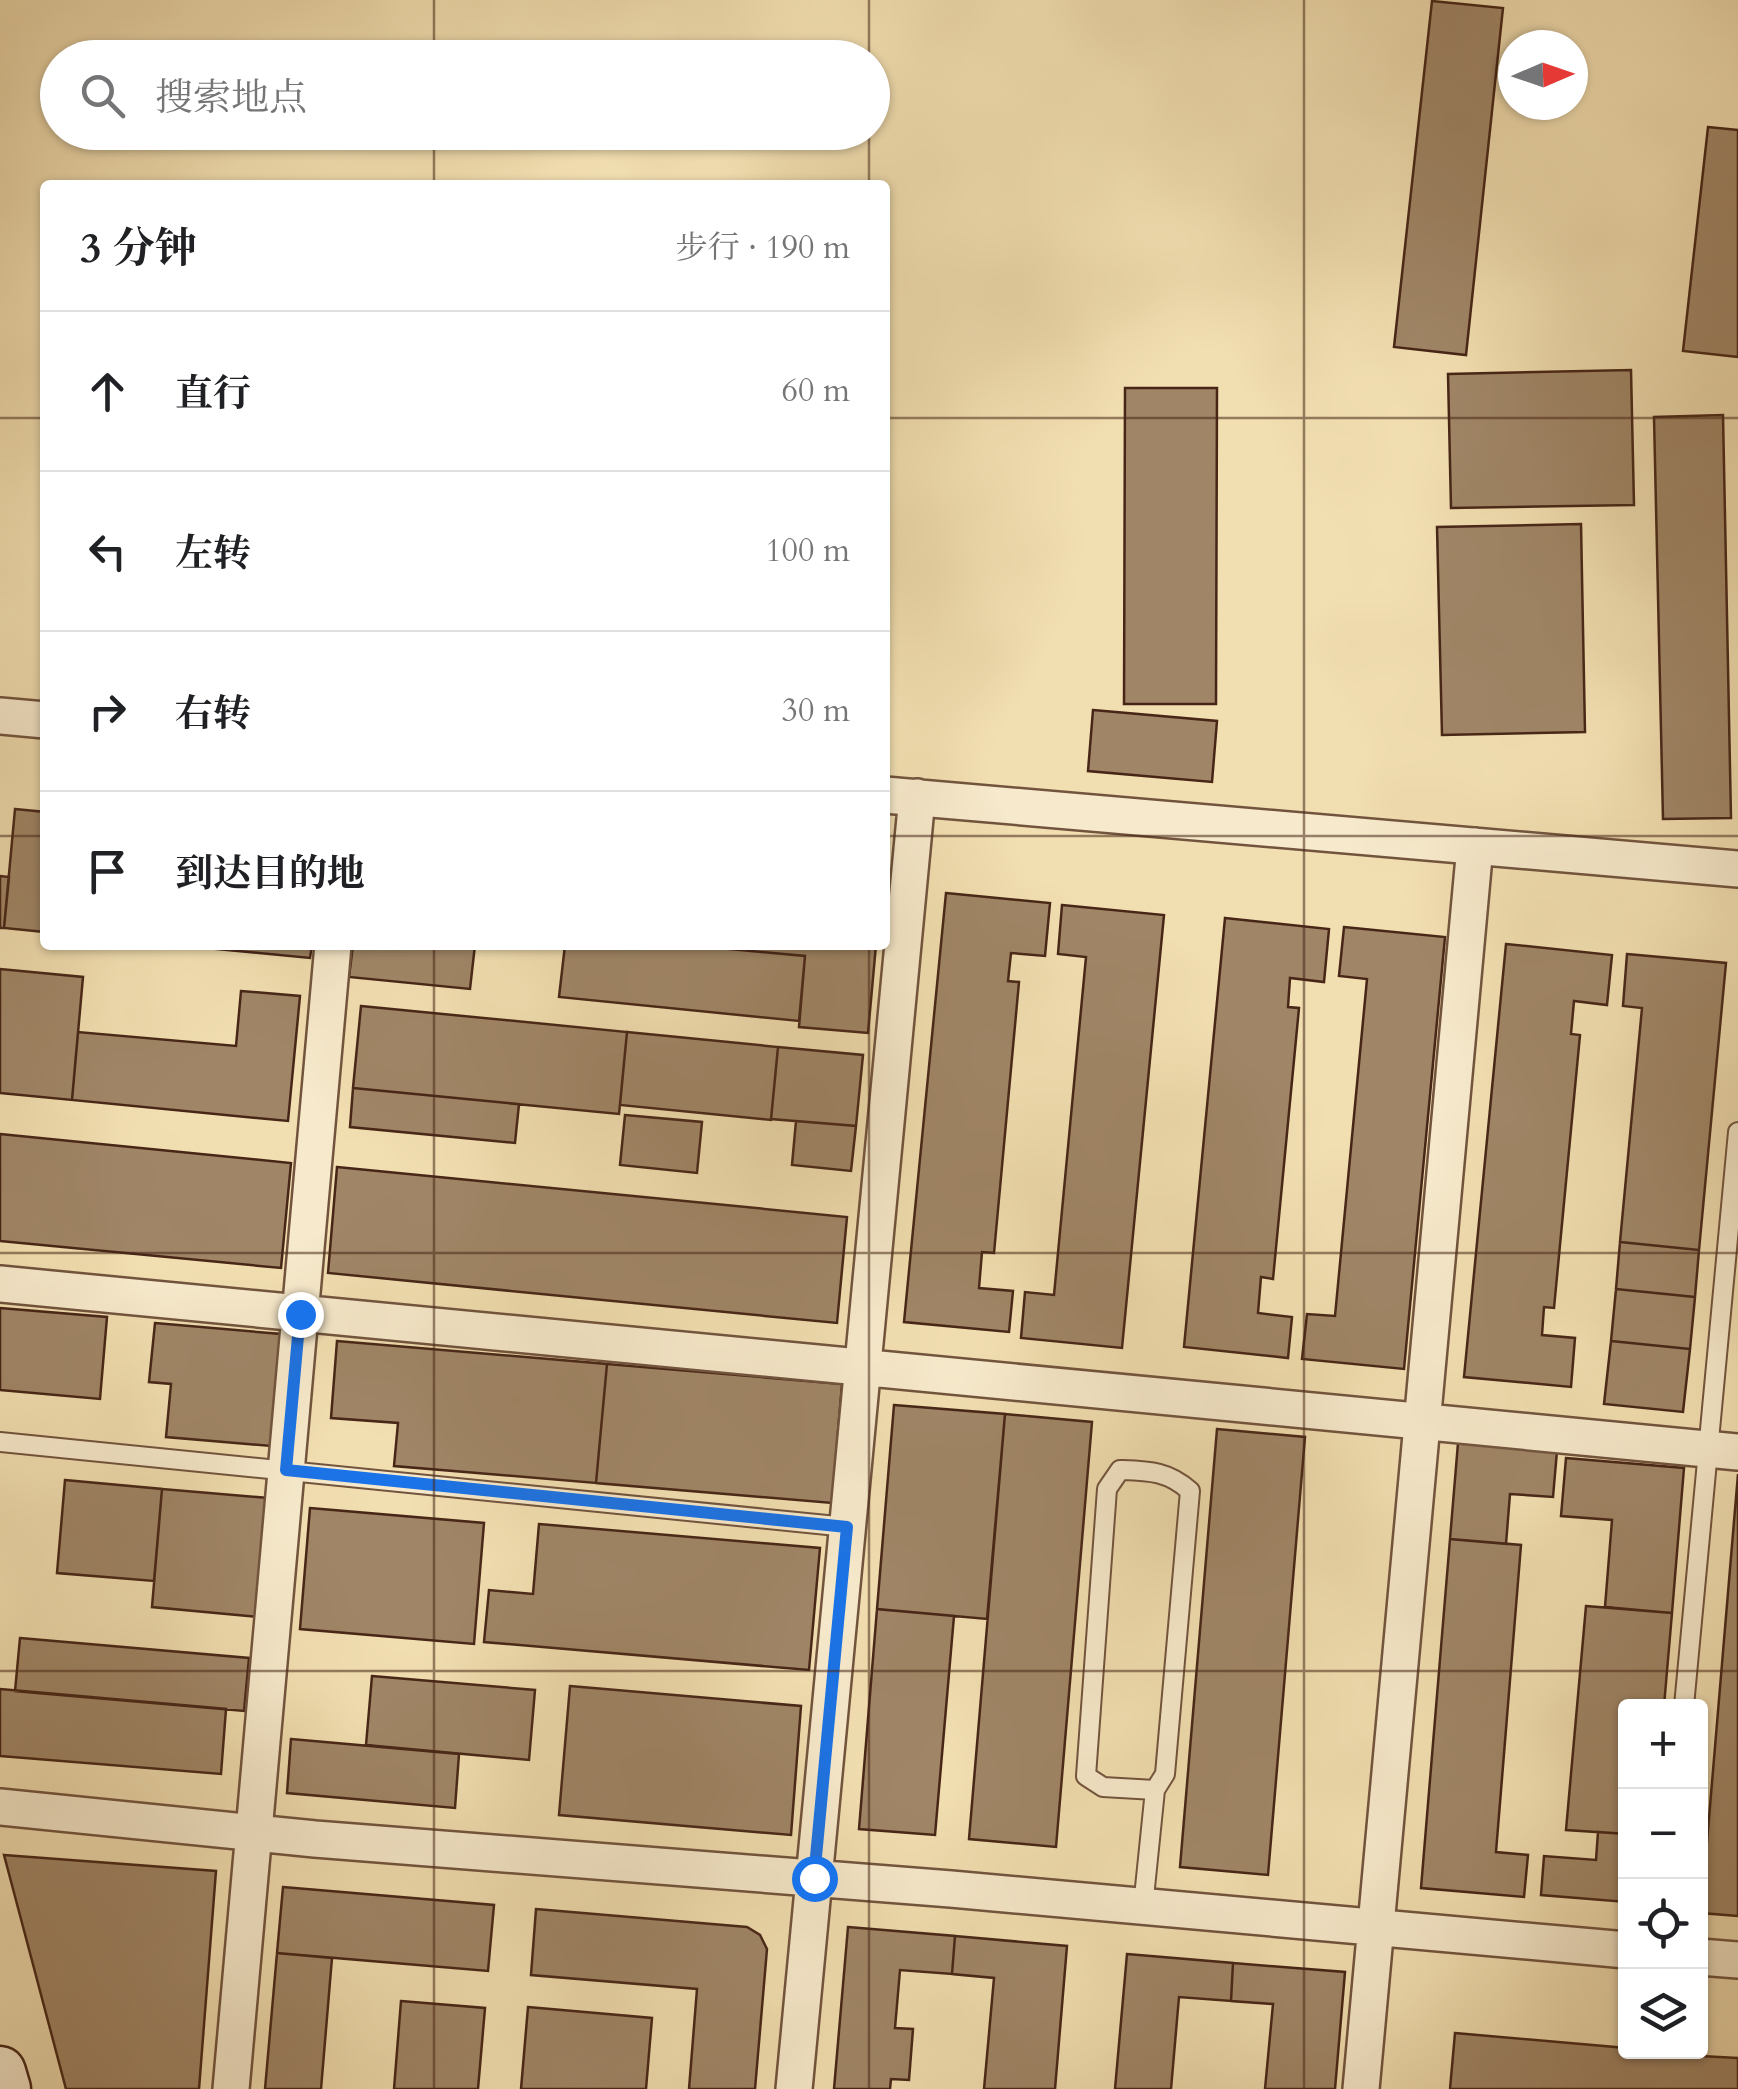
<!DOCTYPE html>
<html lang="zh">
<head>
<meta charset="utf-8">
<style>
  body { margin:0; font-family:Cardo,"Noto Serif SC",serif; background:#f2f2f2; color:#202124 }
  .controls { position:absolute; right:30px; bottom:30px; display:grid; overflow:hidden; border-radius:10px; box-shadow:0 2px 8px #0004 }
  .controls button { width:90px; height:90px; display:grid; place-items:center; padding:0; border:0; border-bottom:2px solid #e0e0e0; background:#fff; color:#202124; font:50px sans-serif }
  .compass { position:absolute; left:1498px; top:30px; width:90px; height:90px; border-radius:50%; background:#fff; box-shadow:0 2px 8px #0004; rotate:88deg }
  .stop { position:absolute; width:30px; height:30px; margin:-22px; border:8px solid #1a73e8; border-radius:50%; background:#fff }
  .stop.end { background:#1a73e8; border-color:#fff; box-shadow:0 2px 10px #0008 }
  .list { margin:0; padding:0; list-style:none }
  h2 { display:flex; justify-content:space-between; align-items:center; height:130px; margin:0; padding:0 40px; font-size:42px }
  h2 small { font-size:32px; font-weight:400; color:#757577 }
  .list li { display:grid; grid-template-columns:65px 1fr auto; gap:30px; align-items:center; box-sizing:border-box; height:160px; padding:0 40px; border-top:2px solid #e0e0e0 }
  .list b { display:block; font-size:38px; white-space:nowrap }
  .list em { font-size:32px; font-style:normal; color:#757577 }
  .icon { flex:none; width:55px; height:55px; fill:none; stroke:currentColor; stroke-width:2; stroke-linecap:round; stroke-linejoin:round }
  .map { position:relative; flex:none; width:1738px; height:2089px; overflow:hidden }
  .search { position:absolute; background:#fff; box-shadow:0 2px 8px #0004; left:40px; top:40px; width:850px; height:110px; display:flex; align-items:center; gap:25px; box-sizing:border-box; padding:0 35px; border-radius:55px; color:#757577; font-size:38px }
  .panel { position:absolute; background:#fff; box-shadow:0 2px 8px #0004; left:40px; top:180px; width:850px; height:770px; border-radius:10px }
  .map>svg:first-child { display:block }
  .building { fill:#a08667; stroke:#472617; stroke-width:2.5 }
  .lines { fill:none; stroke-linecap:round; stroke-linejoin:round }
  .lane-casing { stroke:#72543e; stroke-width:22 }
  .street-casing { stroke:#72543e; stroke-width:40 }
  .secondary-casing { stroke:#472617; stroke-width:55 }
  .lane { stroke:#f7eacc; stroke-width:18 }
  .street { stroke:#f7eacc; stroke-width:35 }
  .secondary { stroke:#f7eacc; stroke-width:50 }
  .route { stroke:#1a73e8; stroke-width:12 }
  .grid { fill:none; stroke:#472617; stroke-width:2.5; stroke-opacity:0.55 }
</style>
</head>
<body>
<div class="map">
<svg width="1738" height="2089" viewBox="0 0 1738 2089">
  <rect width="100%" height="100%" fill="#f2dfb1"/>
  <filter id="stains"><feTurbulence type="fractalNoise" baseFrequency=".002" numOctaves="4"/><feColorMatrix values="0 0 0 0 .2 0 0 0 0 .09 0 0 0 0 .02 0 0 0 .5 -.17"/></filter>
  <radialGradient id="worn" r=".72"><stop offset=".6" stop-color="#630" stop-opacity="0"/><stop offset="1" stop-color="#630" stop-opacity=".3"/></radialGradient>
  <path class="building" d="M1432,1L1503,8L1466,355L1394,347Z
    M1708,127L1738,130V357L1683,351Z
    M1631,370L1634,505L1451,508L1448,374Z
    M1125,388H1217L1216,704H1124Z
    M1723,415L1731,818L1663,819L1654,417Z
    M1581,524L1585,732L1442,735L1437,527Z
    M1093,710L1217,721L1212,782L1088,771Z
    M15,809L45,812V932L4,928Z
    M0,876L9,877L4,928H0Z
    M946,893L1050,903L1045,956L1011,953L1008,981L1019,982L994,1253L982,1252L979,1288L1013,1291L1009,1332L904,1322Z
    M1062,905L1164,915L1122,1348L1021,1338L1025,1292L1054,1295L1086,957L1058,954Z
    M1225,918L1329,929L1324,982L1290,978L1288,1007L1299,1008L1273,1279L1261,1277L1258,1313L1292,1317L1288,1358L1184,1347Z
    M1344,927L1445,937L1404,1369L1302,1359L1307,1314L1335,1316L1367,979L1339,976Z
    M1506,944L1612,955L1607,1005L1574,1001L1571,1034L1580,1035L1554,1308L1544,1307L1542,1335L1575,1338L1571,1387L1464,1377Z
    M175,945H312L310,958Z
    M353,945H475L470,989L349,977Z
    M565,945H688L805,956L799,1021L559,997Z
    M688,945H876L868,1033L799,1027L805,956Z
    M1627,954L1726,963L1699,1250L1620,1242L1642,1008L1623,1006Z
    M0,969L83,977L72,1100L0,1093Z
    M241,991L300,996L288,1121L72,1100L78,1032L236,1046Z
    M361,1006L627,1032L619,1114L353,1088Z
    M627,1032L778,1047L771,1120L620,1105Z
    M778,1047L863,1055L856,1126L771,1119Z
    M353,1088L519,1104L515,1143L350,1127Z
    M625,1115L702,1122L697,1173L620,1165Z
    M796,1121L856,1126L851,1171L792,1165Z
    M0,1134L291,1163L281,1268L0,1241Z
    M337,1167L847,1217L837,1323L328,1273Z
    M1620,1242L1699,1250L1695,1297L1616,1289Z
    M1616,1289L1695,1297L1690,1349L1611,1341Z
    M0,1308L107,1317L100,1399L0,1390Z
    M155,1323L281,1334L271,1446L166,1437L171,1384L149,1382Z
    M337,1341L607,1364L596,1483L394,1466L398,1423L331,1418Z
    M1611,1341L1690,1349L1683,1412L1604,1404Z
    M607,1364L842,1384L832,1503L596,1483Z
    M894,1405L1005,1414L987,1619L877,1609Z
    M1005,1414L1092,1422L1056,1847L969,1839Z
    M1217,1429L1305,1437L1268,1875L1180,1867Z
    M1458,1443L1557,1451L1553,1497L1510,1494L1506,1544L1450,1539Z
    M1566,1458L1684,1468L1672,1613L1605,1607L1612,1520L1561,1516Z
    M1738,1474V1916L1701,1913Z
    M65,1480L162,1489L154,1581L57,1573Z
    M162,1489L268,1498L258,1617L152,1607Z
    M310,1508L484,1523L474,1644L300,1629Z
    M539,1524L820,1548L809,1670L484,1642L489,1590L533,1594Z
    M1450,1539L1521,1545L1496,1852L1528,1855L1524,1897L1421,1888Z
    M1586,1606L1672,1613L1664,1706H1626V1834L1566,1830Z
    M877,1609L954,1616L935,1835L859,1829Z
    M20,1638L249,1658L244,1711L15,1691Z
    M372,1676L535,1690L529,1760L366,1745Z
    M570,1686L801,1706L791,1835L559,1815Z
    M0,1689L226,1709L221,1774L0,1756Z
    M291,1739L459,1754L455,1808L287,1793Z
    M1598,1832L1626,1834V1902L1541,1895L1544,1856L1596,1860Z
    M4,1855L216,1871L199,2089H66Z
    M283,1887L494,1905L488,1971L277,1953Z
    M536,1909L747,1927L760,1935L767,1949L755,2089H689L697,1989L531,1975Z
    M848,1927L955,1936L952,1974L900,1970L895,2028L913,2029L909,2080L891,2079L890,2089H834Z
    M955,1936L1067,1946L1055,2089H984L994,1978L952,1974Z
    M277,1953L332,1958L321,2089H265Z
    M1127,1954L1233,1963L1231,2001L1179,1997L1171,2089H1115Z
    M1233,1963L1345,1972L1335,2089H1265L1273,2004L1231,2001Z
    M401,2001L485,2008L478,2089H394Z
    M528,2007L652,2018L646,2089H521Z
    M1455,2033L1626,2048V2052L1738,2058V2089H1450Z"/>
  <g class="lines">
    <g class="lane-casing">
      <path id="lane" d="M0,1442L847,1527
        M1684,1706L1738,1132
        M1143,1907L1155,1790L1165,1774L1190,1491C1168,1471 1149,1471 1120,1470L1107,1489L1086,1776L1103,1787L1155,1790"/>
    </g>
    <g class="street-casing">
      <path id="street" d="M0,716L45,720
        M885,795L1738,869
        M0,1284L1738,1452
        M0,1807L315,1839L951,1889L1626,1950
        M1700,1957L1738,1960
        M231,2089L333,945
        M794,2089L917,797
        M1361,2089L1475,846"/>
    </g>
    <g class="secondary-casing">
      <path id="secondary" d="M0,2072L5,2089"/>
    </g>
    <use href="#lane" class="lane"/>
    <use href="#street" class="street"/>
    <use href="#secondary" class="secondary"/>
  </g>
  <g class="lines">
    <path class="route" d="M300,1314L286,1470L847,1527L814,1878"/>
  </g>
  <path class="grid" d="M434,0V58M869,0V58M1304,0V2089M434,132V185M869,132V185M0,418H45M885,418H1738M0,836H45M885,836H1738M434,945V2089M869,945V2089M0,1253H1738M0,1671H1738"/>
  <rect width="100%" height="100%" filter="url(#stains)"/>
  <rect width="100%" height="100%" fill="url(#worn)"/>
</svg>
<div class="controls">
<button>+</button>
<button>−</button>
<button><svg class="icon" aria-label="locate" viewBox="0 0 24 24"><circle cx="12" cy="12" r="6"/><path d="M12 2v4M12 18v4M2 12h4M18 12h4"/></svg></button>
<button><svg class="icon" aria-label="layers" viewBox="0 0 24 24"><path d="M12 4l9 5-9 5-9-5zM3 14l9 5 9-5"/></svg></button>
</div>
<svg class="compass" viewBox="-18 -18 36 36"><path d="M0-13l5 13h-10z" fill="#e53935"/><path d="M0 13l5-13h-10z" fill="#757577"/></svg>
<div class="stop" style="left:814px;top:1878px"></div>
<div class="stop end" style="left:300px;top:1314px"></div>
<div class="search"><svg class="icon" aria-label="search" viewBox="0 0 24 24"><circle cx="10" cy="10" r="6"/><path d="M15 15l6 6"/></svg>搜索地点</div>
<section class="panel">
<h2>3 分钟<small>步行 · 190 m</small></h2>
<ul class="list">
<li><svg class="icon" aria-label="ahead" viewBox="0 0 24 24"><path d="M12 20V5M6 11l6-6 6 6"/></svg><div><b>直行</b></div><em>60 m</em></li>
<li><svg class="icon" aria-label="left" viewBox="0 0 24 24"><path d="M17 20v-9H6M10 6l-5 5 5 5"/></svg><div><b>左转</b></div><em>100 m</em></li>
<li><svg class="icon" aria-label="right" viewBox="0 0 24 24"><path d="M7 20v-9h11M14 6l5 5-5 5"/></svg><div><b>右转</b></div><em>30 m</em></li>
<li><svg class="icon" aria-label="arrive" viewBox="0 0 24 24"><path d="M6 21V4h12l-3 4 3 4H6"/></svg><div><b>到达目的地</b></div></li>
</ul>
</section>
</div>
</body>
</html>
